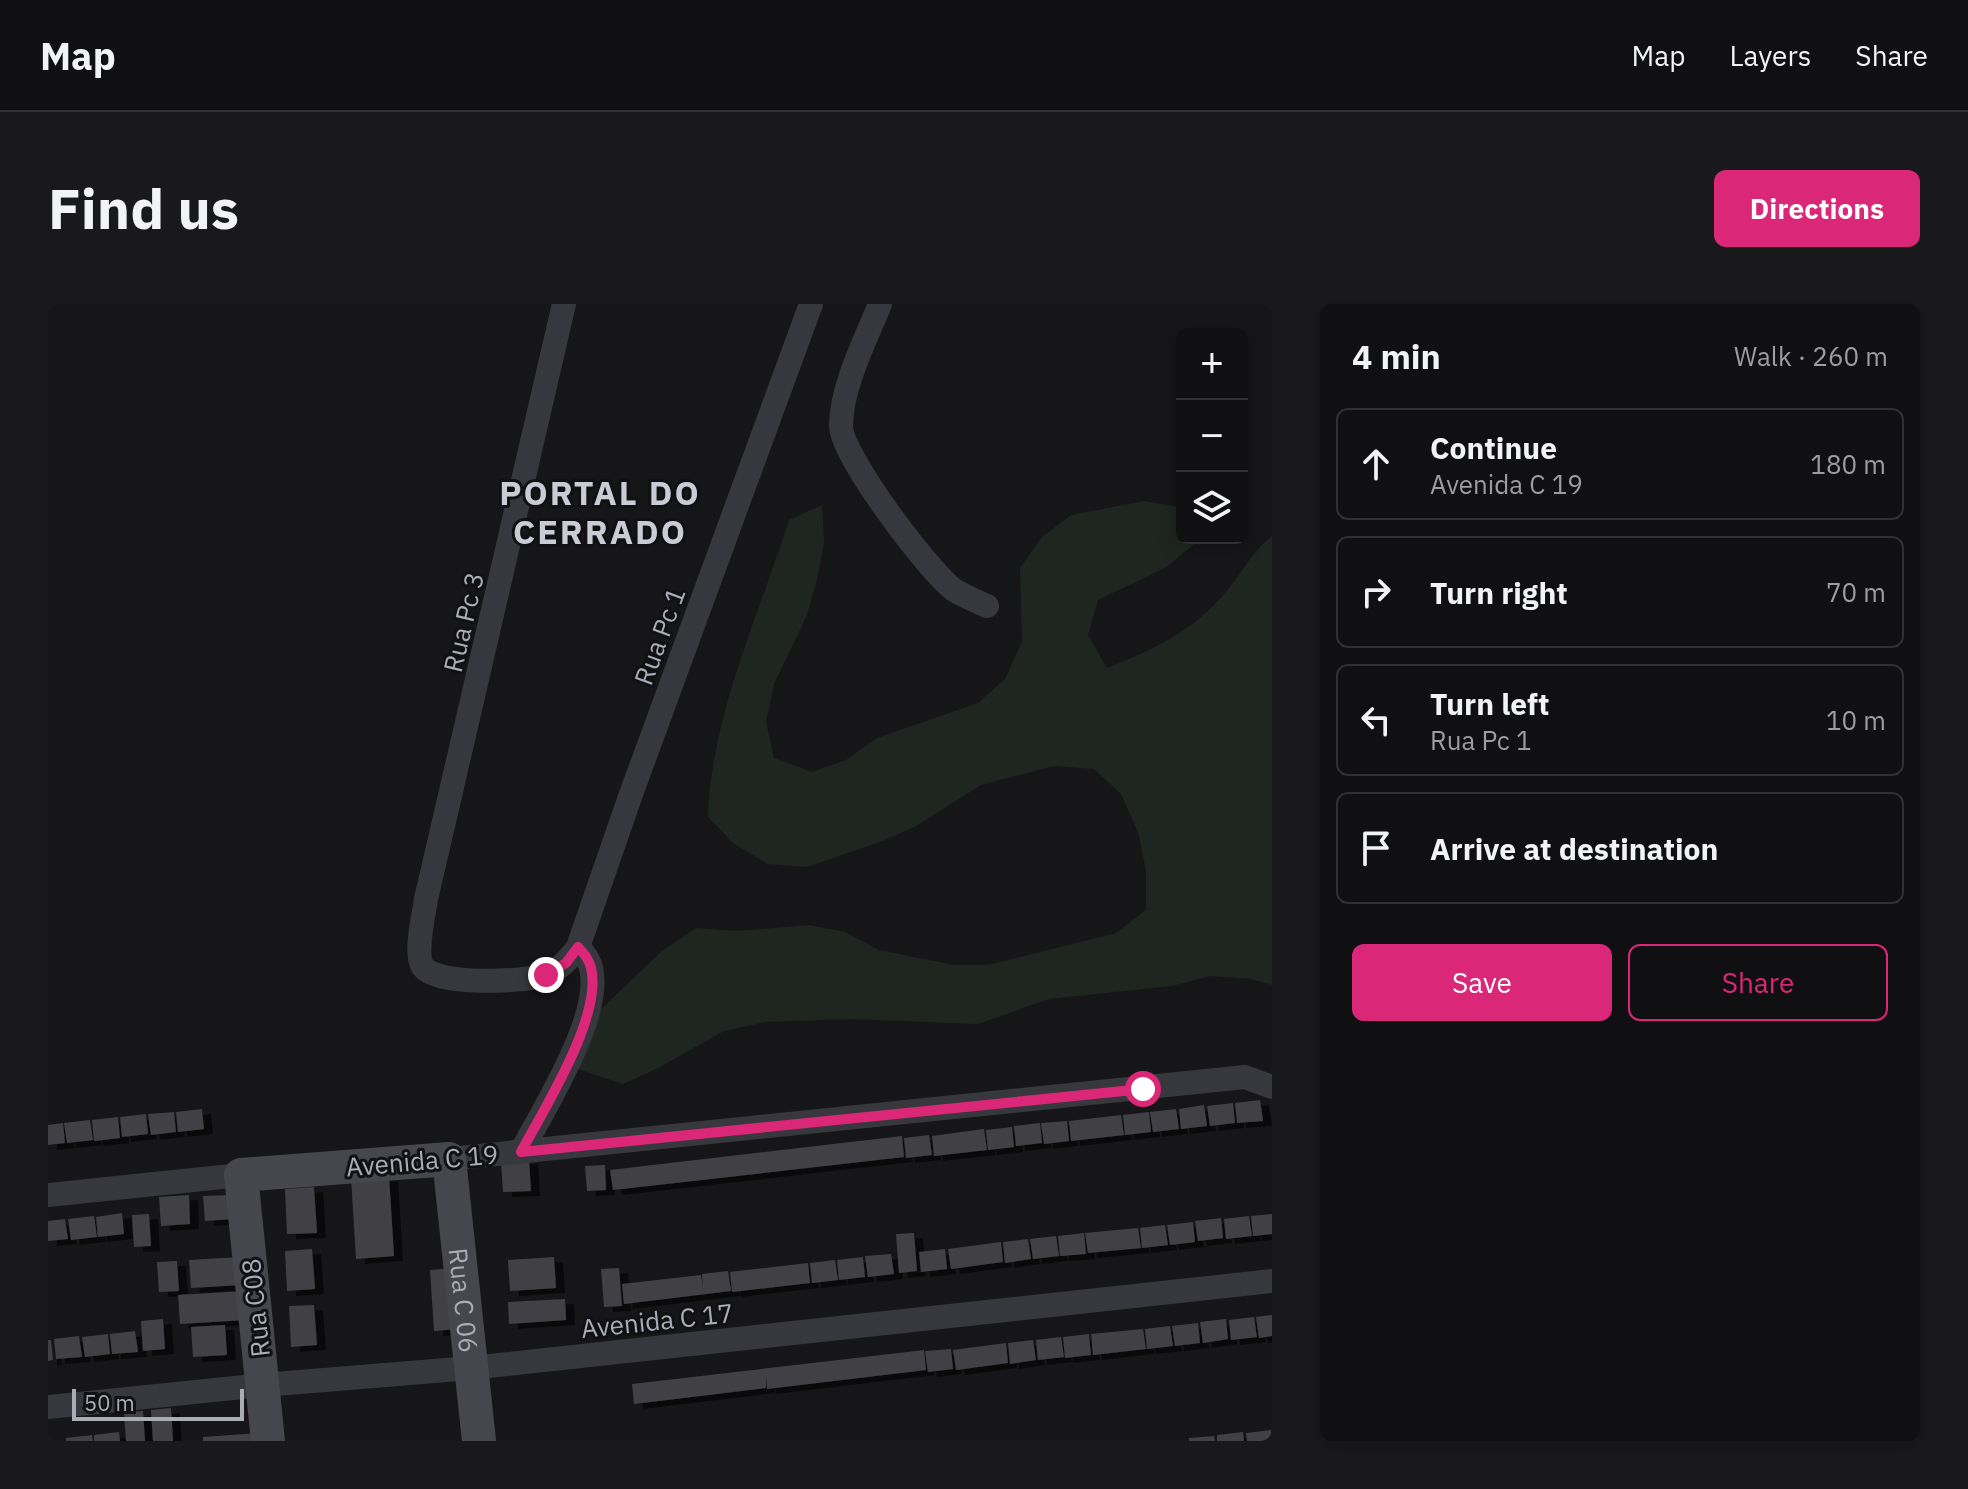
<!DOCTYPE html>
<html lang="en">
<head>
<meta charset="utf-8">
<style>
  body { margin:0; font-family:"IBM Plex Sans",sans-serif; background:#19191b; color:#f1f3f6 }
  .controls { position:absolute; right:24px; top:24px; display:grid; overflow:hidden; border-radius:12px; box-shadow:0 4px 20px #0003 }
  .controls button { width:72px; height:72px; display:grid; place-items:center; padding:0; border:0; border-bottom:2px solid #303032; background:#101012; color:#f1f3f6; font:40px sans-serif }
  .scale { position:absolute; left:24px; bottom:20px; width:172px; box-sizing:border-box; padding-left:8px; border:4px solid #a8adb8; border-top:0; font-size:22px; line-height:28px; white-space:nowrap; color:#a8adb8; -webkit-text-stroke:6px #111113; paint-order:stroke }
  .stop { position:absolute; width:24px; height:24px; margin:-18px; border:6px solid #db2777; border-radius:50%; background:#fff }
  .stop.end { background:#db2777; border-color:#fff; box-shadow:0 2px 8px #0008 }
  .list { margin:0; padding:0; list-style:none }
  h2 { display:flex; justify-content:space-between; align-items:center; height:104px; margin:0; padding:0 32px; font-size:34px }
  h2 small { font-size:26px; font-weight:400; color:#9c9d9f }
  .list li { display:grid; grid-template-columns:52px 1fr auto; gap:24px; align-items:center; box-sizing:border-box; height:112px; margin:0 16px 16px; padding:0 16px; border:2px solid #303032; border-radius:12px }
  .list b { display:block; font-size:30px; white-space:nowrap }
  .list p { margin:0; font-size:26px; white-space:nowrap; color:#9c9d9f }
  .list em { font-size:26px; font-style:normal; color:#9c9d9f }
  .actions { display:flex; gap:16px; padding:24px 32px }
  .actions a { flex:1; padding:18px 0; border:2px solid #db2777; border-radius:12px; text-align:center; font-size:28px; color:#db2777 }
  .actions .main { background:#db2777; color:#fff }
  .icon { flex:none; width:44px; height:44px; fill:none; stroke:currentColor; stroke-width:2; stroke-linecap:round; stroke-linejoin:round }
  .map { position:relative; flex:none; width:1224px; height:1137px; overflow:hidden; border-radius:12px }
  header { display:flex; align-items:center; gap:48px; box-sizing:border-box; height:112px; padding:0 40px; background:#101012; border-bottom:2px solid #303032 }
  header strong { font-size:38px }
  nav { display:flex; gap:44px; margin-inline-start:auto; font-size:28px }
  .intro { display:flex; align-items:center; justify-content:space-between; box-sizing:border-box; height:192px; padding:0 48px }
  h1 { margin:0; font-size:56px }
  .button { padding:20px 36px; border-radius:12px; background:#db2777; color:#fff; font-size:28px; font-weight:700 }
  main { display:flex; gap:48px; padding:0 48px }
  aside { flex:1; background:#101012; border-radius:12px; box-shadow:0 4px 20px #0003 }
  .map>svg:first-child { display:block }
  .green { fill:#1e261f }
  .building { fill:#404145; filter:url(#shadow) }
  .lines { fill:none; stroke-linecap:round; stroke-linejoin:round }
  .street { stroke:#37383d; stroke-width:24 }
  .secondary { stroke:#45474d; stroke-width:34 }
  .route { stroke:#db2777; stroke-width:10 }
  .labels { text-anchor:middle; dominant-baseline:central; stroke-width:6; stroke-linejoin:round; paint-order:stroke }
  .street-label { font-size:26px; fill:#a8adb8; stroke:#111113 }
  .district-label { font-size:34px; font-weight:bold; letter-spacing:2px; fill:#c9ccd4; stroke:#111113 }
</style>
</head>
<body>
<header>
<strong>Map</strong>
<nav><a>Map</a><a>Layers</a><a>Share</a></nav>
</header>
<div class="intro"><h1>Find us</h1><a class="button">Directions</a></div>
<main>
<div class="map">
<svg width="1224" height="1137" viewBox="0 0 1224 1137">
  <defs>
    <filter id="shadow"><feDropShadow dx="9" dy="5" stdDeviation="0" flood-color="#0009"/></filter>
  </defs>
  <rect width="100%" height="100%" fill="#161618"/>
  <path class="green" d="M1096,197L1131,203L1134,209V234H1148L1150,237L1117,264L1050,296L1040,331L1059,364C1110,344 1151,324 1185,279C1201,259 1202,250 1224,232V681L1203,675L1162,672L1124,682L1001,695L930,720L804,715L717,718L676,727L610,764L575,780L524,763L531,726L614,647L648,624L689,627L761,621L797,628L831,646L906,661H940L1068,629L1098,606V567L1090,528L1073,490L1046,465L1006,462L933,481L868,522L835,537L759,563L720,560L686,540L660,513C663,412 711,311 741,216L774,201L776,238L769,276L759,311L726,380L718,418L726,454L764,468L798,456L829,434L930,399L957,375L974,338L972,264L994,233L1023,211Z"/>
  <path class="building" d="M1212,796L1215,817L1189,819L1187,799Z
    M1185,799L1187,819L1162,822L1159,802Z
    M1156,801L1159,822L1133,825L1131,805Z
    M154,805L156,825L130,828L128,808Z
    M1128,805L1131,825L1105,828L1102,808Z
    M126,808L128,828L103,831L100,810Z
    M1101,808L1103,828L1077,831L1075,811Z
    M98,810L100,830L74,833L72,813Z
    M1073,811L1076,831L1023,837L1021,817Z
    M70,813L72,834L46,837L44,816Z
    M42,816L45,836L19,839L16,819Z
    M1019,817L1021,837L996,840L993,819Z
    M15,819L17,839L0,841V821Z
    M992,819L994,839L968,842L966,822Z
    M964,823L966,843L940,846L938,826Z
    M936,825L939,846L886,852L884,832Z
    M881,831L884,851L858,854L856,834Z
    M854,832L856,853L565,886L562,866Z
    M481,855L483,887L455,888L453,857Z
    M557,861L558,886L539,887L537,862Z
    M341,872L346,952L308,955L303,874Z
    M266,883L269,929L239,930L237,885Z
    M141,891L142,920L113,922L111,893Z
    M184,891L185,915L157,917L155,892Z
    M74,909L76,930L50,933L48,913Z
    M101,910L103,942L86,943L84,911Z
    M1224,910V930L1205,932L1203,912Z
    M46,912L49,933L23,936L20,915Z
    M1201,912L1204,932L1178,935L1176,915Z
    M1173,914L1175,934L1150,937L1147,917Z
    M17,915L20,935L0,937V917Z
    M1145,918L1147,938L1122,941L1119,921Z
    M1117,921L1120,941L1094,944L1092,924Z
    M1090,924L1093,944L1040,949L1037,929Z
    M866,929L869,967L851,969L848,930Z
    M1036,929L1038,950L1012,952L1010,932Z
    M1008,932L1011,952L985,955L982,935Z
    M980,935L983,955L957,959L955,938Z
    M953,938L955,958L903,965L900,945Z
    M264,945L267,985L239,987L237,947Z
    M897,945L899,965L873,968L871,948Z
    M843,950L846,970L820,973L817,952Z
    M191,953L193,981L143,984L141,956Z
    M506,953L508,984L462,987L460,956Z
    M815,953L817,973L791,976L789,956Z
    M787,956L790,976L764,979L762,959Z
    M129,957L131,987L111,988L109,958Z
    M760,959L762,979L684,988L682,968Z
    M406,964L410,1025L386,1027L382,966Z
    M571,964L574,1002L556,1003L553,965Z
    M680,967L683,987L576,1000L574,980L653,971L655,983L654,970Z
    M196,987L198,1016L132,1020L130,991Z
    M517,995L518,1016L461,1020L460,998Z
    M266,1001L269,1041L243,1043L241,1002Z
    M1224,1011V1032L1211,1034L1208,1013Z
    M1206,1013L1209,1033L1183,1036L1181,1016Z
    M115,1015L117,1045L95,1047L93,1017Z
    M1178,1015L1180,1035L1155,1039L1152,1018Z
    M1150,1019L1152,1039L1127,1042L1124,1022Z
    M177,1021L179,1051L145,1053L143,1023Z
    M1122,1022L1125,1042L1099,1045L1097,1025Z
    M1095,1025L1098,1045L1045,1051L1043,1030Z
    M87,1027L90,1048L64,1050L62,1030Z
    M60,1030L62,1050L37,1053L34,1033Z
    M1041,1030L1043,1051L1017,1054L1015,1033Z
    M31,1032L34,1053L8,1055L6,1035Z
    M1013,1033L1016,1053L990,1056L988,1036Z
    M0,1036H3L5,1056L0,1057Z
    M985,1036L988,1056L962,1060L960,1039Z
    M958,1039L960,1059L908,1066L905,1046Z
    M903,1045L905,1065L880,1068L877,1047Z
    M876,1046L878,1066L719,1085L718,1072V1084L586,1100L584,1080Z
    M123,1104L125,1137H105L103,1106Z
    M95,1107L97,1137H78L76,1108Z
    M1223,1126L1224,1137H1199L1198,1129Z
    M71,1128L72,1137H46V1131Z
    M1195,1128L1196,1137H1169V1131Z
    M213,1129L214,1137H155V1133Z
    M44,1131L45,1137H18V1134Z
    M1166,1132L1167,1137H1141V1134Z"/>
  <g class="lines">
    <path class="street" d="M516,0L378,595C376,611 366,649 375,663C390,682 476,678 498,671C512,666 522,654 530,643L583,490L763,0
      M832,0C818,35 793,83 793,122C793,151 881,268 906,286C916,292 928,297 939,302
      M473,848C496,804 555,712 543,664C541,655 536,649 530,643
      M401,855L1197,773L1224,783
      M0,891L193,871
      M0,1103L215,1081L423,1064L1224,977"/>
    <path class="secondary" id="s1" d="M220,1137L193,871L401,855L431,1137"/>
  </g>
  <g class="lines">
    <path class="route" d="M498,671L518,659L530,643C536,649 541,655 543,664C555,712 496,805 473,848L1095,785"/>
  </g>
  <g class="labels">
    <g class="street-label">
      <text transform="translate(415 318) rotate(-77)">Rua Pc 3</text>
      <text transform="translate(611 332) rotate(-70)">Rua Pc 1</text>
      <text transform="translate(374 856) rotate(-5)">Avenida C 19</text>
      <text stroke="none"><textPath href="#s1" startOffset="618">Rua C 06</textPath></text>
      <text transform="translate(207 1004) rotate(-96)">Rua C08</text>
      <text transform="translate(609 1016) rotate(-6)">Avenida C 17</text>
    </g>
    <g class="district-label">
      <text x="552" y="188">PORTAL DO<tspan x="552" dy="39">CERRADO</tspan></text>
    </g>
  </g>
</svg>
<div class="controls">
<button>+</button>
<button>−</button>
<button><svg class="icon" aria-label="layers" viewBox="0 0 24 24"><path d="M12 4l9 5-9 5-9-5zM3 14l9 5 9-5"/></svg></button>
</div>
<div class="scale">50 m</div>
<div class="stop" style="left:1095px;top:785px"></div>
<div class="stop end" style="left:498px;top:671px"></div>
</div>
<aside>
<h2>4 min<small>Walk · 260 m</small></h2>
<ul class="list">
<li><svg class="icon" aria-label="ahead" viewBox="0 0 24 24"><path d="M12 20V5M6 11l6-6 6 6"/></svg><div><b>Continue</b><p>Avenida C 19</p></div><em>180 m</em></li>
<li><svg class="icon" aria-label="right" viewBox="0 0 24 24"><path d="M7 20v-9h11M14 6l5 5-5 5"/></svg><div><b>Turn right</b></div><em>70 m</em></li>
<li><svg class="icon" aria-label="left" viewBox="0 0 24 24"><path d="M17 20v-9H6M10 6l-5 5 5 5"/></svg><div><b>Turn left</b><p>Rua Pc 1</p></div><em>10 m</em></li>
<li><svg class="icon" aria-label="arrive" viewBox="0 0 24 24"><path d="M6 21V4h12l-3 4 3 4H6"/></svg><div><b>Arrive at destination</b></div></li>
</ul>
<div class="actions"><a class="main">Save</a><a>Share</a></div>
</aside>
</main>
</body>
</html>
